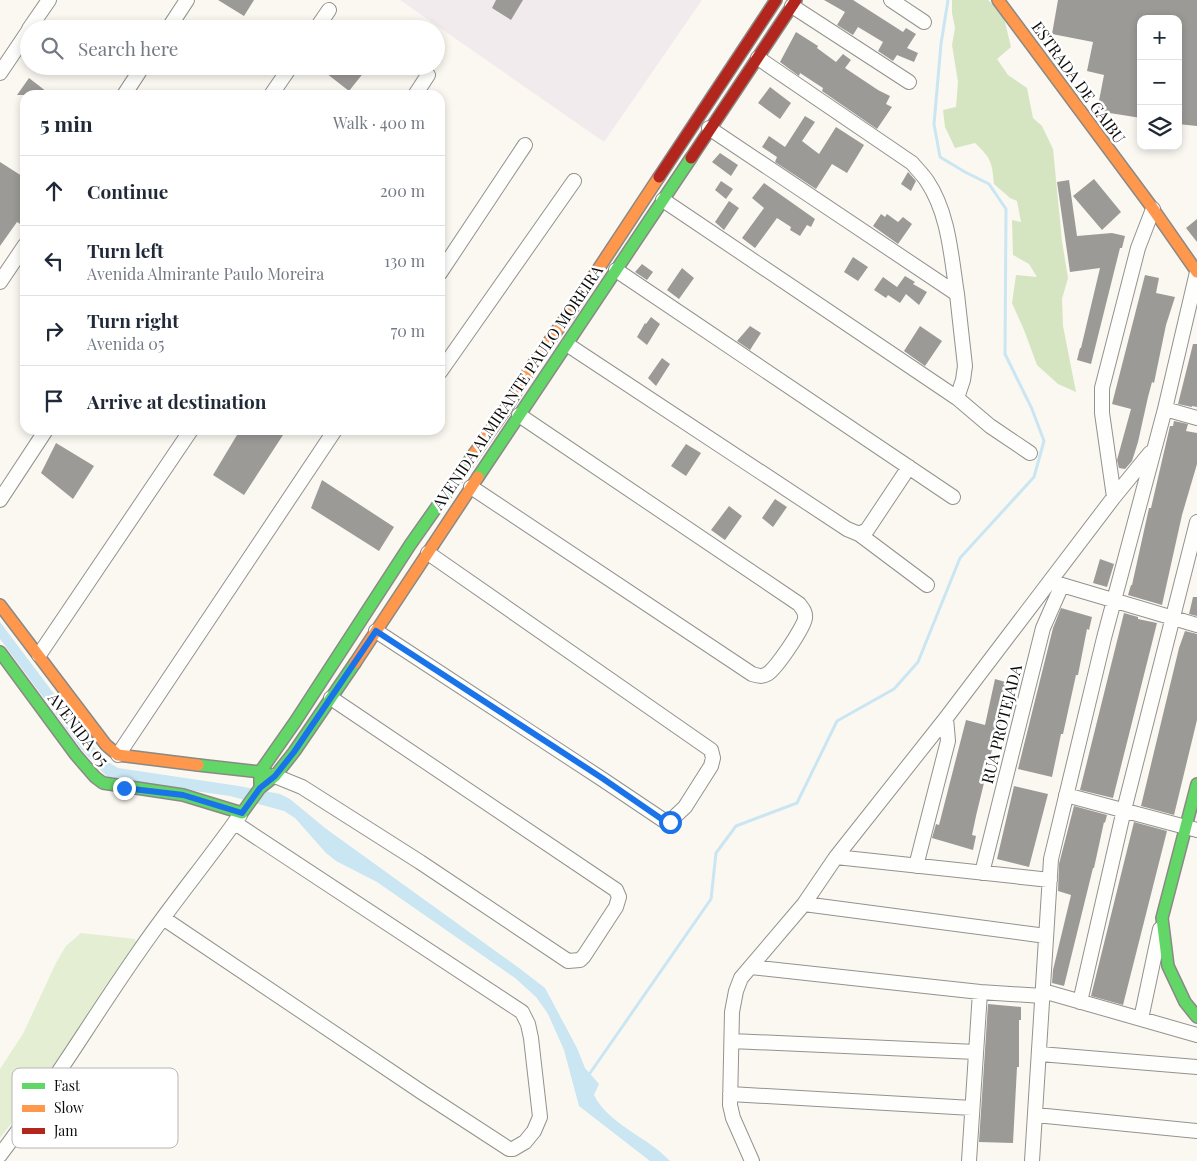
<!DOCTYPE html>
<html lang="en">
<head>
<meta charset="utf-8">
<style>
  body { margin:0; font-family:"Playfair Display",serif; background:#f6f6f7; color:#1f2937 }
  .controls { position:absolute; right:15px; top:15px; display:grid; overflow:hidden; border-radius:10px; box-shadow:0 2px 8px #0003 }
  .controls button { width:45px; height:45px; display:grid; place-items:center; padding:0; border:0; border-bottom:1px solid #e0e1e3; background:#fff; color:#1f2937; font:25px sans-serif }
  .stop { position:absolute; width:15px; height:15px; margin:-11px; border:4px solid #1a73e8; border-radius:50%; background:#fff }
  .stop.end { background:#1a73e8; border-color:#fff; box-shadow:0 1px 5px #0008 }
  .list { margin:0; padding:0; list-style:none }
  h2 { display:flex; justify-content:space-between; align-items:center; height:65px; margin:0; padding:0 20px; font-size:21px }
  h2 small { font-size:16px; font-weight:400; color:#747a83 }
  .list li { display:grid; grid-template-columns:32px 1fr auto; gap:15px; align-items:center; box-sizing:border-box; height:70px; padding:0 20px; border-top:1px solid #e0e1e3 }
  .list b { display:block; font-size:19px; white-space:nowrap }
  .list p { margin:0; font-size:16px; white-space:nowrap; color:#747a83 }
  .list em { font-size:16px; font-style:normal; color:#747a83 }
  .icon { flex:none; width:28px; height:28px; fill:none; stroke:currentColor; stroke-width:2; stroke-linecap:round; stroke-linejoin:round }
  .map { position:relative; flex:none; width:1197px; height:1161px; overflow:hidden }
  .search { position:absolute; background:#fff; box-shadow:0 2px 8px #0003; left:20px; top:20px; width:425px; height:55px; display:flex; align-items:center; gap:12px; box-sizing:border-box; padding:0 18px; border-radius:28px; color:#747a83; font-size:19px }
  .panel { position:absolute; background:#fff; box-shadow:0 2px 8px #0003; left:20px; top:90px; width:425px; height:345px; border-radius:15px }
  .map>svg:first-child { display:block }
  .industrial { fill:#f1ebee }
  .green { fill:#e4eed2 }
  .forest { fill:#d5e5c1 }
  .water { fill:#cae6f2 }
  .lines { fill:none; stroke-linecap:round; stroke-linejoin:round }
  .stream { stroke:#cae6f2; stroke-width:3 }
  .building { fill:#9c9a97 }
  .street-casing { stroke:#93928f; stroke-width:16 }
  .fast-casing { stroke:#8a8986; stroke-width:14 }
  .slow-casing { stroke:#8a8986; stroke-width:14 }
  .jam-casing { stroke:#8a8986; stroke-width:14 }
  .street { stroke:#fefefd; stroke-width:14 }
  .fast { stroke:#63d668; stroke-width:11 }
  .slow { stroke:#ff974d; stroke-width:11 }
  .jam { stroke:#b3261e; stroke-width:11 }
  .route { stroke:#1a73e8; stroke-width:6 }
  .labels { text-anchor:middle; dominant-baseline:central; stroke-width:5; stroke-linejoin:round; paint-order:stroke }
  .street-label { font-size:16px; fill:#0c0c0c; stroke:#fff }
  .key { fill:#fff; stroke:#b6b6b6; stroke-width:1 }
  .key-label { font-size:14px; fill:#0c0c0c }
</style>
</head>
<body>
<div class="map">
<svg width="1197" height="1161" viewBox="0 0 1197 1161">
  <rect width="100%" height="100%" fill="#faf8f1"/>
  <path class="industrial" d="M400,0H702L604,142Z"/>
  <path class="green" d="M81,933L135,939L137,945L24,1107L0,1138V1069L23,1034L56,963L66,946Z"/>
  <path class="forest" d="M952,0H988L1003,14L1011,47L997,59L1008,75L1027,88L1033,118L1042,126L1053,149L1062,241L1068,278L1062,299L1063,326L1076,392L1058,384L1037,365L1024,330L1012,303L1016,275L1037,277L1029,264L1013,255L1012,220L1021,222L1017,201L1010,198L994,184C992,162 991,158 975,143L955,148L945,127L943,110L956,107L958,82L952,45L955,28L952,13Z"/>
  <path class="water" d="M0,622L91,743L105,760L118,768L239,786L280,794L290,799L325,828L519,968L545,988L577,1048L585,1068L599,1084L594,1095C609,1125 648,1137 670,1161H650L579,1106L564,1050L548,1014L536,997L515,978L377,882L336,861L326,853L295,818L284,811L230,796L109,779L83,751L0,639Z"/>
  <g class="lines">
    <path class="stream" d="M588,1076L711,899L716,853L736,826L797,803L837,721L894,689L918,662L960,558L1034,477L1044,441L1032,409L1005,354L1006,209L989,184L965,172L940,157L934,124L941,44L948,0"/>
  </g>
  <path class="building" d="M218,0H254L244,16Z
    M496,0H523L511,20L492,8Z
    M824,0H853L903,32L906,28L916,34L907,48L918,53L914,62L897,55L893,61L878,51L883,42L858,27L853,35L837,25L845,12Z
    M1058,0H1197V126L1178,124V19H1141V118L1097,111L1104,75L1087,71L1093,42L1052,34Z
    M796,32L818,46L817,48L836,62L843,54L851,60L845,68L878,90L890,96L886,104L892,107L877,129L822,91L823,88L800,73L799,76L780,62Z
    M317,66H369L349,91Z
    M29,78L51,95H17Z
    M770,87L791,103L780,119L758,103Z
    M805,116L815,122L802,141L819,154L836,127L864,145L847,173L832,164L816,189L775,162L777,157L762,147L769,136L785,147Z
    M720,153L738,165L731,176L712,162Z
    M0,162L25,178V227L17,222L0,246Z
    M908,172L916,181L911,191L901,184Z
    M1094,179L1121,212L1102,230L1073,196Z
    M1069,180L1077,236L1112,233L1125,236L1122,248H1120L1091,364L1077,360L1080,348H1081L1100,268L1070,272L1057,182Z
    M721,181L733,189L726,199L715,190Z
    M764,183L815,219L811,227L807,225L800,236L790,230L791,227L777,218L755,248L742,238L764,208L752,198Z
    M729,201L739,208L724,230L715,222Z
    M881,214L885,217L887,214L898,222L903,217L912,224L898,244L873,226Z
    M1197,219V242L1186,228Z
    M853,257L868,267L858,281L844,272Z
    M642,264L653,272L647,280L635,272Z
    M682,268L694,278L679,299L667,290Z
    M1145,275L1159,278L1156,293L1175,297L1166,325L1154,383L1152,382L1148,397L1138,442L1132,461L1125,469L1119,468L1117,460L1131,409L1112,404Z
    M905,276L915,282L913,284L927,292L919,305L906,294L900,303L888,295L886,298L874,290L883,277L897,287Z
    M651,317L660,324L647,345L637,337L645,323L646,324Z
    M750,326L761,333L750,350L737,341Z
    M920,326L942,341L925,366L904,351Z
    M1193,344H1197V407L1192,406V407L1178,404Z
    M662,358L670,364L656,386L648,378Z
    M1174,421L1188,424L1186,431L1197,433V464L1182,515L1162,605L1128,595L1131,585H1132L1149,508H1151L1170,426H1173Z
    M240,430H275L283,435L244,495L213,475Z
    M56,443L94,466L73,499L41,473Z
    M686,444L701,453L686,476L671,466Z
    M322,480L394,527L379,551L311,508Z
    M775,499L787,507L773,527L762,518Z
    M729,506L742,516L725,540L711,530Z
    M1100,559L1114,564L1107,587L1093,583Z
    M1193,597H1197V616L1189,614Z
    M1061,608L1092,617L1089,630L1087,629L1078,675H1076L1063,734H1061L1052,777L1018,769L1053,628Z
    M1124,613L1138,617V619L1157,623L1113,798L1080,790Z
    M1185,631L1197,634V720L1174,815L1141,806L1179,648Z
    M995,679L1009,683L1000,726L998,725L976,816L972,835L976,836L973,850L932,838L936,824L939,825L966,720L985,725Z
    M1014,786L1048,794L1029,867L997,859Z
    M1074,806L1107,815L1105,823L1104,822L1094,868H1093L1064,986L1052,983L1053,970L1071,895L1058,891L1059,864Z
    M1134,822L1167,831L1123,1005L1091,996Z
    M988,1004L1021,1007V1020H1019V1067H1017L1013,1143L979,1142Z"/>
  <g class="lines">
    <g class="street-casing">
      <path id="street" d="M891,0L924,22
        M792,6L909,82
        M29,29L49,0
        M168,29L187,0
        M316,29L329,10
        M758,58L912,163C917,169 923,175 927,181C949,214 951,256 957,294
        M0,73L29,30
        M124,95L143,66
        M271,95L291,66
        M415,95L428,75
        M709,128L957,294L965,366L963,380L957,398
        M663,200L957,398L990,426L1030,453
        M616,270L953,497
        M440,273L525,145
        M0,282L25,245
        M568,345L847,529L859,534L867,530L909,467
        M440,372L574,181
        M1165,409L1197,418
        M471,487L752,674C758,676 762,677 767,674C774,672 805,626 805,618C806,612 802,608 799,604L519,415
        M1114,497L1102,413V388L1138,248L1153,209
        M0,500L46,430
        M859,534L927,585
        M1055,582L1062,585L1197,625
        M376,631L602,779L663,820L669,822L685,807L711,766L713,758L711,750L428,553
        M39,655L191,430
        M118,755L335,430
        M275,776L302,787L420,862L568,961L580,960L584,956L616,907L619,897L616,890L331,698
        M1066,795L1197,830
        M836,857L1050,880
        M916,866L948,741L946,718
        M982,873L1043,628L1062,585
        M804,904L1046,936
        M163,918L423,1093L509,1149H513L525,1142L534,1131L540,1117L531,1038L528,1024L522,1012L235,823
        M751,967L980,992L1043,996
        M1043,991L1197,1035
        M1080,1002L1123,814L1197,522
        M1141,1019L1160,929
        M732,1041L976,1052
        M1040,1054L1197,1067
        M730,1094L972,1108
        M1036,1115L1197,1131
        M0,1155C50,1090 91,1020 138,953C170,906 207,862 240,815
        M752,1161L733,1118L730,1105L732,1012L736,991L741,978L804,904L836,857L946,718L1114,497L1150,453
        M969,1161L980,992
        M1032,1161L1051,859L1104,638L1165,409L1197,272"/>
    </g>
    <g class="fast-casing">
      <path id="fast" d="M478,477L691,158
        M0,652L76,755L95,777L103,783L183,795L242,813L260,788L275,776L294,752L355,663
        M198,765L260,772L272,775
        M1197,784L1162,918L1168,966L1185,1002L1197,1017
        M260,788V772L295,722L410,545L474,454"/>
    </g>
    <g class="slow-casing">
      <path id="slow" d="M998,0L1151,206L1197,272
        M474,454L507,407L530,369L572,309L659,177
        M0,605L106,745L118,755L198,765
        M355,663L478,477"/>
    </g>
    <g class="jam-casing">
      <path id="jam" d="M691,158L796,0
        M659,177L776,0"/>
    </g>
    <use href="#street" class="street"/>
    <use href="#fast" class="fast"/>
    <use href="#slow" class="slow"/>
    <use href="#jam" class="jam"/>
  </g>
  <g class="lines">
    <path class="route" d="M124,788L183,795L242,813L260,788L275,776L294,752L376,631L602,778L663,820L670,822"/>
  </g>
  <g class="labels">
    <g class="street-label">
      <text transform="translate(1079 82) rotate(54)">ESTRADA DE GAIBU</text>
      <text transform="translate(517 387) rotate(-56)">AVENIDA ALMIRANTE PAULO MOREIRA</text>
      <text transform="translate(1001 724) rotate(-76)">RUA PROTEJADA</text>
      <text transform="translate(79 729) rotate(52)">AVENIDA 05</text>
    </g>
  </g>
  <rect x="12" y="1068" width="166" height="80" rx="8" class="key"/>
  <rect x="22" y="1083" width="23" height="6" fill="#63d668"/>
  <rect x="22" y="1105" width="23" height="7" fill="#ff974d"/>
  <rect x="22" y="1128" width="23" height="6" fill="#b3261e"/>
  <g class="key-label">
    <text x="54" y="1091">Fast</text>
    <text x="54" y="1113">Slow</text>
    <text x="54" y="1136">Jam</text>
  </g>
</svg>
<div class="controls">
<button>+</button>
<button>−</button>
<button><svg class="icon" aria-label="layers" viewBox="0 0 24 24"><path d="M12 4l9 5-9 5-9-5zM3 14l9 5 9-5"/></svg></button>
</div>
<div class="stop" style="left:670px;top:822px"></div>
<div class="stop end" style="left:124px;top:788px"></div>
<div class="search"><svg class="icon" aria-label="search" viewBox="0 0 24 24"><circle cx="10" cy="10" r="6"/><path d="M15 15l6 6"/></svg>Search here</div>
<section class="panel">
<h2>5 min<small>Walk · 400 m</small></h2>
<ul class="list">
<li><svg class="icon" aria-label="ahead" viewBox="0 0 24 24"><path d="M12 20V5M6 11l6-6 6 6"/></svg><div><b>Continue</b></div><em>200 m</em></li>
<li><svg class="icon" aria-label="left" viewBox="0 0 24 24"><path d="M17 20v-9H6M10 6l-5 5 5 5"/></svg><div><b>Turn left</b><p>Avenida Almirante Paulo Moreira</p></div><em>130 m</em></li>
<li><svg class="icon" aria-label="right" viewBox="0 0 24 24"><path d="M7 20v-9h11M14 6l5 5-5 5"/></svg><div><b>Turn right</b><p>Avenida 05</p></div><em>70 m</em></li>
<li><svg class="icon" aria-label="arrive" viewBox="0 0 24 24"><path d="M6 21V4h12l-3 4 3 4H6"/></svg><div><b>Arrive at destination</b></div></li>
</ul>
</section>
</div>
</body>
</html>
